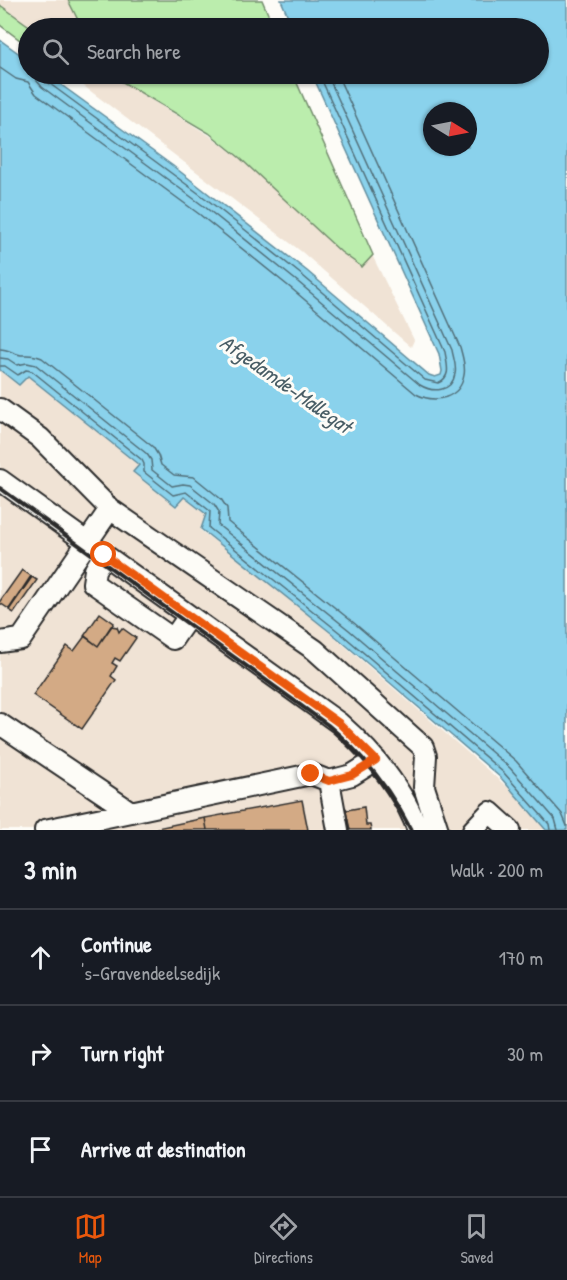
<!DOCTYPE html>
<html lang="en">
<head>
<meta charset="utf-8">
<style>
  body { margin:0; font-family:"Patrick Hand",sans-serif; background:#20242c; color:#f1f3f6 }
  .compass { position:absolute; left:423px; top:102px; width:54px; height:54px; border-radius:50%; background:#171b24; box-shadow:0 2px 4px #0004; rotate:100deg }
  .stop { position:absolute; width:18px; height:18px; margin:-14px; border:4px solid #ea580c; border-radius:50%; background:#fff }
  .stop.end { background:#ea580c; border-color:#fff; box-shadow:0 2px 6px #0008 }
  .list { margin:0; padding:0; list-style:none }
  h2 { display:flex; justify-content:space-between; align-items:center; height:78px; margin:0; padding:0 24px; font-size:26px }
  h2 small { font-size:20px; font-weight:400; color:#9ea1a6 }
  .list li { display:grid; grid-template-columns:39px 1fr auto; gap:18px; align-items:center; box-sizing:border-box; height:96px; padding:0 24px; border-top:2px solid #363941 }
  .list b { display:block; font-size:22px; white-space:nowrap }
  .list p { margin:0; font-size:20px; white-space:nowrap; color:#9ea1a6 }
  .list em { font-size:20px; font-style:normal; color:#9ea1a6 }
  .icon { flex:none; width:33px; height:33px; fill:none; stroke:currentColor; stroke-width:2; stroke-linecap:round; stroke-linejoin:round }
  .map { position:relative; flex:none; width:567px; height:830px; overflow:hidden }
  .search { position:absolute; background:#171b24; box-shadow:0 2px 4px #0004; left:18px; right:18px; top:18px; height:66px; display:flex; align-items:center; gap:15px; box-sizing:border-box; padding:0 21px; border-radius:33px; color:#9ea1a6; font-size:22px }
  .sheet { height:366px; background:#171b24 }
  nav { display:flex; justify-content:space-around; align-items:center; box-sizing:border-box; height:84px; border-top:2px solid #363941; background:#171b24; font-size:16px; color:#9ea1a6 }
  nav a { display:grid; justify-items:center; gap:3px }
  nav .on { color:#ea580c }
  .map>svg:first-child { display:block }
  .built { fill:#f0e3d5 }
  .green { fill:#bbedad; stroke:#738c6c; stroke-width:1.5 }
  .water { fill:#8ad2ec; stroke:#648f9f; stroke-width:1.5; fill-rule:evenodd }
  .lines { fill:none; stroke-linecap:round; stroke-linejoin:round }
  .shore { stroke:#516e78; stroke-width:1.5 }
  .building { fill:#d3aa85; stroke:#2b2b2b; stroke-width:1.5 }
  .minor-casing { stroke:#2b2b2b; stroke-width:24 }
  .minor { stroke:#fdfcf7; stroke-width:20 }
  .rail { stroke:#2b2b2b; stroke-width:4 }
  .route { stroke:#ea580c; stroke-width:8 }
  .labels { text-anchor:middle; dominant-baseline:central; stroke-width:6; stroke-linejoin:round; paint-order:stroke }
  .water-label { font-size:21px; font-style:italic; fill:#485d65; stroke:#fdfcf7 }
</style>
</head>
<body>
<div class="map">
<svg width="567" height="830" viewBox="0 0 567 830">
  <rect width="100%" height="100%" fill="#fdfcf7"/>
  <filter id="ink" filterUnits="userSpaceOnUse"><feTurbulence type="fractalNoise" baseFrequency=".0167" numOctaves="2"/><feDisplacementMap in="SourceGraphic" scale="12" xChannelSelector="R" yChannelSelector="G"/><feConvolveMatrix kernelMatrix="1 2 1 2 8 2 1 2 1" color-interpolation-filters="sRGB"/></filter>
  <g filter="url(#ink)">
    <path class="built" d="M0,0H68L83,28H33L0,5Z
      M68,74H109L212,137L251,167L335,246L361,267L372,255L414,340L411,347L302,252Z
      M0,370L19,384L27,375L139,465L134,472L177,507L183,497L208,516L200,530L285,594L535,811L546,830H0Z"/>
    <path class="green" d="M68,0H262L274,28H82Z
      M0,5L32,28H28V46L0,25Z
      M109,74H293L373,255L362,267L341,252L240,158L209,133Z"/>
    <path class="water" d="M281,0H567V830H546L501,778L340,640L201,529L206,514L184,497L176,506L133,472L139,465L28,376L19,385L0,370V40L28,60V74H46L173,166L307,271L429,375L435,377L441,375L442,371L439,354L312,74H538V28H293ZM432,111H468V147H432Z"/>
    <g class="lines">
      <path class="shore" d="M0,68L16,79L28,82L36,94L199,214L292,289L416,394C435,404 460,399 464,375C466,366 462,355 460,347L337,74
        M36,74L37,81L42,87L205,207L298,282L420,385C433,393 452,392 455,374C457,366 453,357 452,350L327,74
        M44,74L46,81L209,201L303,276L425,380L438,383C452,377 447,365 445,352L319,74
        M0,349C8,349 14,354 21,355C29,355 33,354 42,358L153,447L158,455L161,465L174,475L194,477L221,499L227,508L228,522L354,623L516,761L562,814L567,826
        M0,358L8,359L17,365L27,363L36,365L147,454L151,460L152,470L172,486L183,484L190,485L214,504L219,512L218,525L349,630L510,768L555,819L558,830
        M0,366H5L18,375L26,370L32,371L142,460L144,464V472L173,495L186,492L210,511L209,528L344,636L504,773L549,824L550,830"/>
    </g>
    <path class="building" d="M22,570L31,576L9,609L0,603V601Z
      M32,577L37,580L14,613L9,610Z
      M100,613L114,623L98,646L84,636Z
      M111,626L117,627L119,632L122,628L136,638L120,661L115,658L112,663L117,666L111,676L116,680L82,729L33,695L67,646L74,651L85,636L98,646Z
      M302,800L308,830H207L205,818Z
      M345,807L347,810L364,807L366,825H370L371,830H350Z
      M205,818L207,830H157V828Z"/>
    <g class="lines">
      <g class="minor-casing">
        <path id="minor" d="M0,409L40,438L110,509L315,650L423,747L426,756L424,787L438,830
          M0,480L339,723C373,753 402,787 418,830
          M104,555L95,570L93,583L173,639L189,616
          M0,642L21,639L110,509
          M0,724L131,812
          M45,830L311,774L329,781
          M338,830L329,781L352,775L376,760
          M473,830L490,812L510,830"/>
      </g>
      <use href="#minor" class="minor"/>
      <path class="rail" d="M0,488L328,725C364,755 390,789 411,830"/>
    </g>
  </g>
  <g class="lines" filter="url(#ink)">
    <path class="route" d="M104,555L339,723L376,760L352,775L329,781L311,774"/>
  </g>
  <g class="labels">
    <g class="water-label">
      <text transform="translate(286 384) rotate(35)">Afgedamde-Mallegat</text>
    </g>
  </g>
</svg>
<svg class="compass" viewBox="-18 -18 36 36"><path d="M0-13l5 13h-10z" fill="#e53935"/><path d="M0 13l5-13h-10z" fill="#9ea1a6"/></svg>
<div class="stop" style="left:104px;top:555px"></div>
<div class="stop end" style="left:311px;top:774px"></div>
<div class="search"><svg class="icon" aria-label="search" viewBox="0 0 24 24"><circle cx="10" cy="10" r="6"/><path d="M15 15l6 6"/></svg>Search here</div>
</div>
<section class="sheet">
<h2>3 min<small>Walk · 200 m</small></h2>
<ul class="list">
<li><svg class="icon" aria-label="ahead" viewBox="0 0 24 24"><path d="M12 20V5M6 11l6-6 6 6"/></svg><div><b>Continue</b><p>'s-Gravendeelsedijk</p></div><em>170 m</em></li>
<li><svg class="icon" aria-label="right" viewBox="0 0 24 24"><path d="M7 20v-9h11M14 6l5 5-5 5"/></svg><div><b>Turn right</b></div><em>30 m</em></li>
<li><svg class="icon" aria-label="arrive" viewBox="0 0 24 24"><path d="M6 21V4h12l-3 4 3 4H6"/></svg><div><b>Arrive at destination</b></div></li>
</ul>
</section>
<nav>
<a class="on"><svg class="icon" aria-label="map" viewBox="0 0 24 24"><path d="M3 6l6-2 6 2 6-2v14l-6 2-6-2-6 2zM9 4v14M15 6v14"/></svg>Map</a>
<a><svg class="icon" aria-label="directions" viewBox="0 0 24 24"><path d="M12 3l9 9-9 9-9-9zM9 14v-3h6M13 9l2 2-2 2"/></svg>Directions</a>
<a><svg class="icon" aria-label="saved" viewBox="0 0 24 24"><path d="M7 4h10v16l-5-4-5 4z"/></svg>Saved</a>
</nav>
</body>
</html>
